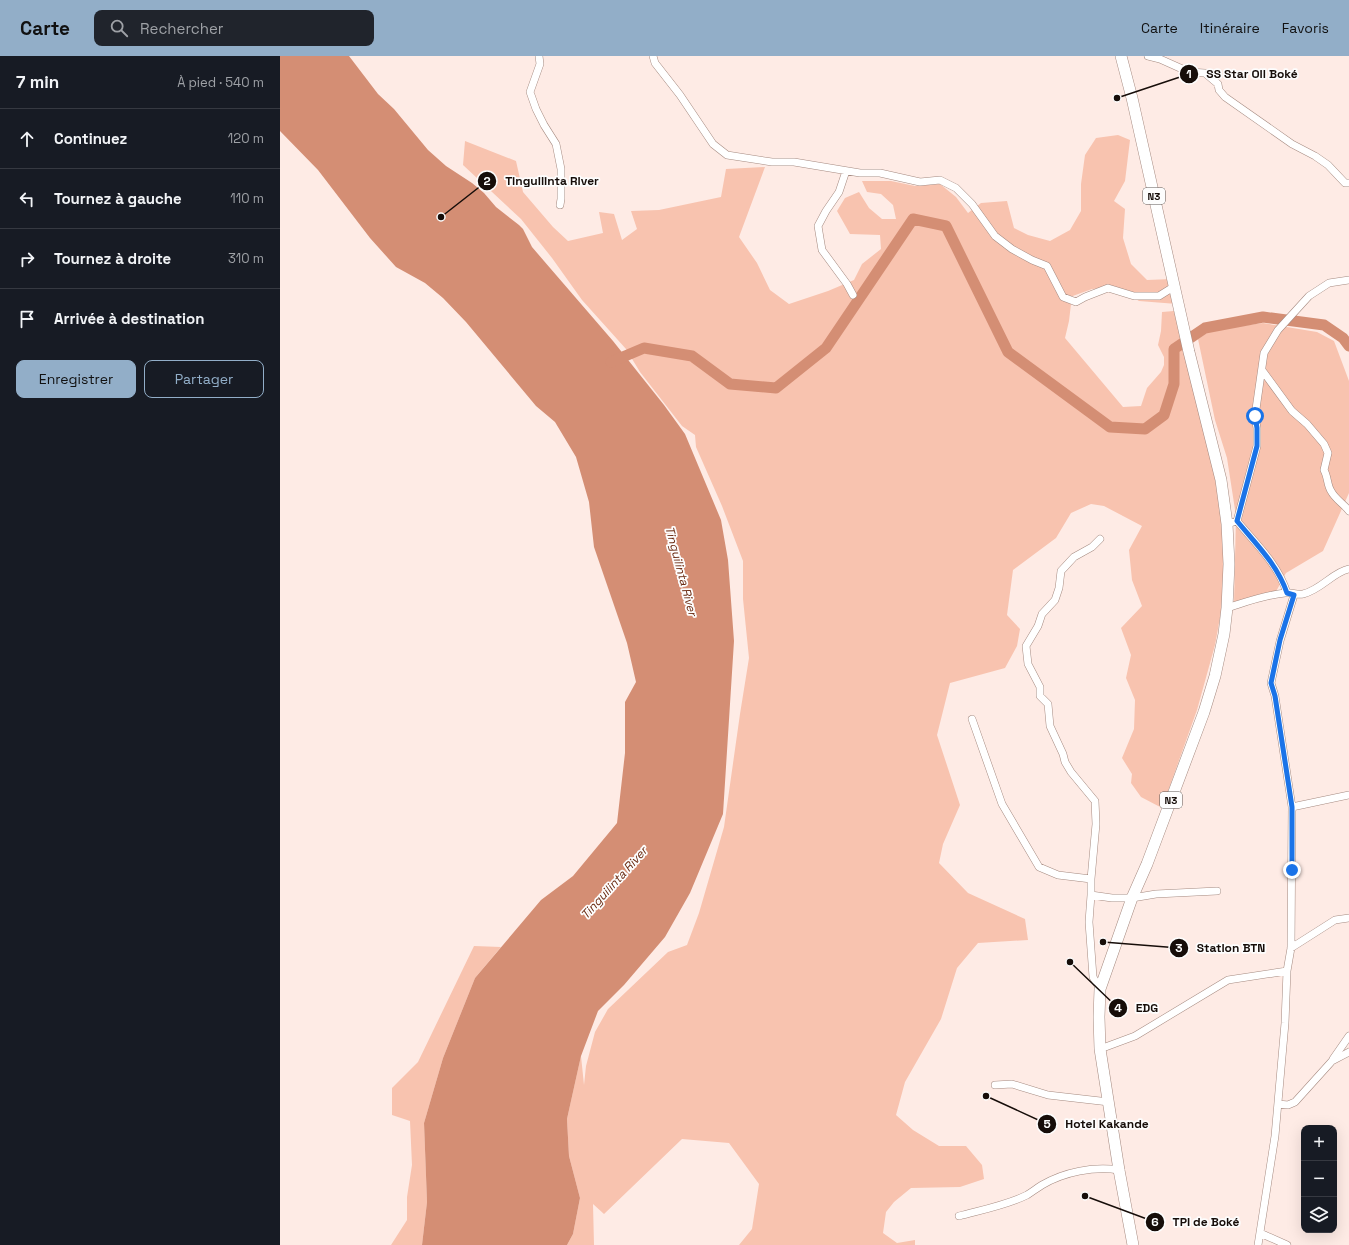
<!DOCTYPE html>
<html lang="fr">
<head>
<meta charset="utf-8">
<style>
  body { margin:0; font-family:"Space Grotesk",sans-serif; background:#20242c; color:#f1f3f6 }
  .controls { position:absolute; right:12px; bottom:12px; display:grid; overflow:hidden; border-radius:8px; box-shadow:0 4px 16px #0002 }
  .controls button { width:36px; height:36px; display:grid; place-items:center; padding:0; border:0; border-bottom:1px solid #363941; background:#171b24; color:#f1f3f6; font:20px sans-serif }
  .stop { position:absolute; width:12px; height:12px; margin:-9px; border:3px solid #1a73e8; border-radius:50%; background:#fff }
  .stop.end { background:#1a73e8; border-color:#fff; box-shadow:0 1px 4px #0008 }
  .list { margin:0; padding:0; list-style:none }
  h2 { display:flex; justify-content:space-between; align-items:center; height:52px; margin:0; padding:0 16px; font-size:17px }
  h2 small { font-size:13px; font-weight:400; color:#9ea1a6 }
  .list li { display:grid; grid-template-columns:26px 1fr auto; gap:12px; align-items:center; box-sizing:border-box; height:60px; padding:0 16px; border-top:1px solid #363941 }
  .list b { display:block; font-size:15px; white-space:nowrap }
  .list em { font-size:13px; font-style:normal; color:#9ea1a6 }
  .actions { display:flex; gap:8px; padding:12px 16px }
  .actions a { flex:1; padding:9px 0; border:1px solid #92aec8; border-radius:8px; text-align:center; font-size:14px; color:#92aec8 }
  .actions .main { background:#92aec8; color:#111 }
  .icon { flex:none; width:22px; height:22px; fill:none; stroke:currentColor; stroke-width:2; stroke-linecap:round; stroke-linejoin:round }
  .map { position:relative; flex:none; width:1069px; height:1189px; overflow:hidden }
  header { display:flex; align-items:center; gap:24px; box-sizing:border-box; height:56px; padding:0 20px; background:#92aec8; color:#111 }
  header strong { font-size:19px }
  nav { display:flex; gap:22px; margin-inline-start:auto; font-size:14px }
  .search { width:280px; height:36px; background:#20242c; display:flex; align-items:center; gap:10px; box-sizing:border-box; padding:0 14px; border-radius:8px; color:#9ea1a6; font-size:15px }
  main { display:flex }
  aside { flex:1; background:#171b24 }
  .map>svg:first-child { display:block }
  .green { fill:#f8c3af }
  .water { fill:#d48e74 }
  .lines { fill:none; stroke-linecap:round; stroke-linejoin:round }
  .river { stroke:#d48e74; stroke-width:11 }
  .minor-casing { stroke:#a58a80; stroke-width:8 }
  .trunk-casing { stroke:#a58a80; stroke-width:12 }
  .minor { stroke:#fff; stroke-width:7 }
  .trunk { stroke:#fff; stroke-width:11 }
  .route { stroke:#1a73e8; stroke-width:5 }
  .labels { text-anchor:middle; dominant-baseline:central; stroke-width:3.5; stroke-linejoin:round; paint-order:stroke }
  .shield { fill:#fdfdfd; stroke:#5b5552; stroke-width:1 }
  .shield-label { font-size:10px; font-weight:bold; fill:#160d09 }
  .water-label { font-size:12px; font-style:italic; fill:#6a2a11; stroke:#fdfdfd }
  .leader { fill:none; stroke:#160d09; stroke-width:1.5 }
  .callout-dot { fill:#160d09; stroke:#fdfdfd; stroke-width:1.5 }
  .mark-label { font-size:12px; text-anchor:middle; font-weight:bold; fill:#fff }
  .callout-label { font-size:12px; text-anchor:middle; font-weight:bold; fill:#160d09; stroke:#fdfdfd; stroke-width:3.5; stroke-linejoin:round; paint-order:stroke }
</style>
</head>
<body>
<header>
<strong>Carte</strong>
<div class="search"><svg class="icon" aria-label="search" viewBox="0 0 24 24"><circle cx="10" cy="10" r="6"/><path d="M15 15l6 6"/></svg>Rechercher</div>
<nav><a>Carte</a><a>Itinéraire</a><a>Favoris</a></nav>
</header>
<main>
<aside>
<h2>7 min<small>À pied · 540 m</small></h2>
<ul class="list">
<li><svg class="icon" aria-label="ahead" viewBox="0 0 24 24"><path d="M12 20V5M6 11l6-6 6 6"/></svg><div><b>Continuez</b></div><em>120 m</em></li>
<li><svg class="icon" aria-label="left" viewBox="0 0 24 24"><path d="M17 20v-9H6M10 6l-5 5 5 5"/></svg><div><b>Tournez à gauche</b></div><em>110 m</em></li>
<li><svg class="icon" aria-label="right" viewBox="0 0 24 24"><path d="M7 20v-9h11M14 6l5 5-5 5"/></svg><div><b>Tournez à droite</b></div><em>310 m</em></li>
<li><svg class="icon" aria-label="arrive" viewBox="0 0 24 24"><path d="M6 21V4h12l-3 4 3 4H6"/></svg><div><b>Arrivée à destination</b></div></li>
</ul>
<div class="actions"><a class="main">Enregistrer</a><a>Partager</a></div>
</aside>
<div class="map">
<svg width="1069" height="1189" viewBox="0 0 1069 1189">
  <rect width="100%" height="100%" fill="#feebe5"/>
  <path class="green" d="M838,79L850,84L845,125L834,145L845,153L843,182L851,208L867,224L892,223L897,248L859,245L836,231L812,233L790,241L780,240L791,248L789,265L785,282L843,351L861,350L867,332L881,316L884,309V301L878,289L881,275L882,256L894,255L942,444L945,534L935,589L917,654L882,752L861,741L851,727L852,718L842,702L854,673L855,644L846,622L851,599L841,572L862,550L852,524L849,494L862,470L824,450L811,448L791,457L776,482L733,514L727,559L740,573L737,590L725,612L670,627L657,679L680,749L663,788L659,807L688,837L745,863L748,884L698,887L677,912L661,963L625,1026L616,1059L633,1074L659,1090H686L702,1109L704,1123L680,1131L631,1132L614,1146L606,1156L603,1177L617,1187L635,1184V1189H459L472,1173L479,1128L449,1087L402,1083L324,1158L313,1148L314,1189H287L293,1178L300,1142L289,1100L287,1063L301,1000L304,1029L306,1010L315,976L328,953L388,896L407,889L419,857L444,771L460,658L469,602L463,543V505L442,450L416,391L415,379L402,370L360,316L346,293L302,244L272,202L241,163L183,109L185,85L236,105L243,136L273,171L288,185L323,177L319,156L334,158L342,184L357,173L351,155L379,154L441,141L446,113L485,111L459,181L477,207L490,234L509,248L548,235L574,224L582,208L601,193L600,179L570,178L557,155L565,142L579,136L589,152L602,163H616L613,149L601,138L587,136L582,125H611L635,130L660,128L676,141L688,157L701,147L727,145L734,172L748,179L770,185L790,174L801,155V128L805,99L816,82Z
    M983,267L1037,276L1054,285L1069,325V437L1043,495L1006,517L992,543L954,548L956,460L947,402L935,364L918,283L931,274Z
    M194,890L221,891L195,922L163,1002L144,1067L147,1146L142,1189H111L127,1164V1141L132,1109L130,1065L112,1059V1032L138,1006Z"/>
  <path class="water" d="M0,0H69L98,38L114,53L148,94L166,110L192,127L204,137L216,151L239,169L243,173L252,191L264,205L333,285L384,349L405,378L441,464L448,504L454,585L443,758L410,837L385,881L344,929L318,955L301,1000L287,1063L289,1100L300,1142L293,1178L287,1189H142L147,1146L144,1067L163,1002L195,922L261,844L293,820L337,767L345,697V646L356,626L347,587L314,491L309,446L296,401L275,366L256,350L186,266L163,242L145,227L116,211L90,182L38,114L0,75Z"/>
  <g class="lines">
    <path class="river" d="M331,306L364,292L412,300L450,328L496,332L546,292L633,163L666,170L728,296L830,371L865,373L884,359L894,328V293L925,272L983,261L1044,269L1063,282L1069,290"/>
    <g class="minor-casing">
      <path id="minor" d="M259,0L260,8L250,36L256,53L264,69L276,88L281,113V143L280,149
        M373,0L375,7L400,39L433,88L447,99L492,106H514L580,117H600L640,126L660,124L676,132L692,148L715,180L732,193L752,204L767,210L783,241L796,246L805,241L828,232L854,240H879L895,230
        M868,0L880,3L909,16L925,17L938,28L939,34L945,41L1012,88L1035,100L1048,109L1065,127H1069
        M566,115L559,136L546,155L538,170L542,194L567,228L573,239
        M982,314L1012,355L1027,368L1044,388L1048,397L1044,414C1048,421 1047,429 1051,435C1055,443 1064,448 1069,455
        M957,465C976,488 998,508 1007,537
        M947,468L957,465L977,390V372L975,360L984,297L998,274L1029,240L1049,227L1069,224
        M947,552C966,546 984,539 1005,537C1011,536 1016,539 1023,538C1041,534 1053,516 1069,513
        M692,663L722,748L759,811L778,819L811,823V839
        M1012,751L1069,739
        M811,823L816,768L815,745L791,716L785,706L783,698L770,670L768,648L760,640V631L748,608L746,590L758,570L762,558L775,544L779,532L781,515L794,501L812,491L820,483
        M1011,892L1055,864L1069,862
        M820,933L813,921L809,866L811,839L832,842H852L876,838L937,835
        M820,993L855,980L948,924L1007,915
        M1053,1003L1069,980
        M715,1029L732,1028L768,1039L829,1046
        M998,1048L1008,1049L1015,1046L1052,1005L1069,996
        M679,1160C701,1154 727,1149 747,1139C752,1136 757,1132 762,1129C784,1116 814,1110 839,1114
        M980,1177L1007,1189
        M978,1189L995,1080L1005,967L1007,915L1011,892L1012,751L995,640L991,627L1000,585L1014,539"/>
    </g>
    <g class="trunk-casing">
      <path id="trunk" d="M841,0L852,42L909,296L941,424L947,468L949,508L947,552L944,578L935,620L924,656L867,808L852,842L820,933L819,961L820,993L839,1114L853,1189"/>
    </g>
    <use href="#minor" class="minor"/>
    <use href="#trunk" class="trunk"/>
  </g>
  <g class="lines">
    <path class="route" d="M975,360L977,372V390L957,465C976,488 997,508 1007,537L1014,539L1000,584L991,627L995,640L1012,751V814"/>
  </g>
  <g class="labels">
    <g class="shield">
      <rect x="863" y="132" width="22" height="16" rx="3"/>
      <rect x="880" y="736" width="22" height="16" rx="3"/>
    </g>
    <g class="shield-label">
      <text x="874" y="140">N3</text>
      <text x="891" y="744">N3</text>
    </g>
    <g class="water-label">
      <text transform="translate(401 515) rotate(75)">Tinguilinta River</text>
      <text transform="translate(334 827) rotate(-48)">Tinguilinta River</text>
    </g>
  </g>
  <path class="leader" d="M837 42L909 18M161 161L207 125M823 886L899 892M790 906L838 952M706 1040L767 1068M805 1140L875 1166"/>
  <g class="callout-dot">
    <circle cx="837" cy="42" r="4"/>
    <circle cx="161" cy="161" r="4"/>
    <circle cx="823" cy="886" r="4"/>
    <circle cx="790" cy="906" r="4"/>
    <circle cx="706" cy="1040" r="4"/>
    <circle cx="805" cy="1140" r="4"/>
    <circle cx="909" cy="18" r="10"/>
    <circle cx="207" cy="125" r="10"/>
    <circle cx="899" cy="892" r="10"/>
    <circle cx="838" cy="952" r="10"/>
    <circle cx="767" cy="1068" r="10"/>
    <circle cx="875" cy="1166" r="10"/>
  </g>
  <g class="mark-label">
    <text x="909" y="22">1</text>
    <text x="207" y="129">2</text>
    <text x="899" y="896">3</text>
    <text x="838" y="956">4</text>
    <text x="767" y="1072">5</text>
    <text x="875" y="1170">6</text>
  </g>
  <g class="callout-label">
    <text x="972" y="22">SS Star Oil Boké</text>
    <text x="272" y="129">Tinguilinta River</text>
    <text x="951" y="896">Station BTN</text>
    <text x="867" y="956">EDG</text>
    <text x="827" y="1072">Hotel Kakande</text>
    <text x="926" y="1170">TPI de Boké</text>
  </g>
</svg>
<div class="controls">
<button>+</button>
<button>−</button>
<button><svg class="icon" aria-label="layers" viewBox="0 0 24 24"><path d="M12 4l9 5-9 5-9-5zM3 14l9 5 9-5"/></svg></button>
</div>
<div class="stop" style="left:975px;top:360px"></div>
<div class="stop end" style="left:1012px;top:814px"></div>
</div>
</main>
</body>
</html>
